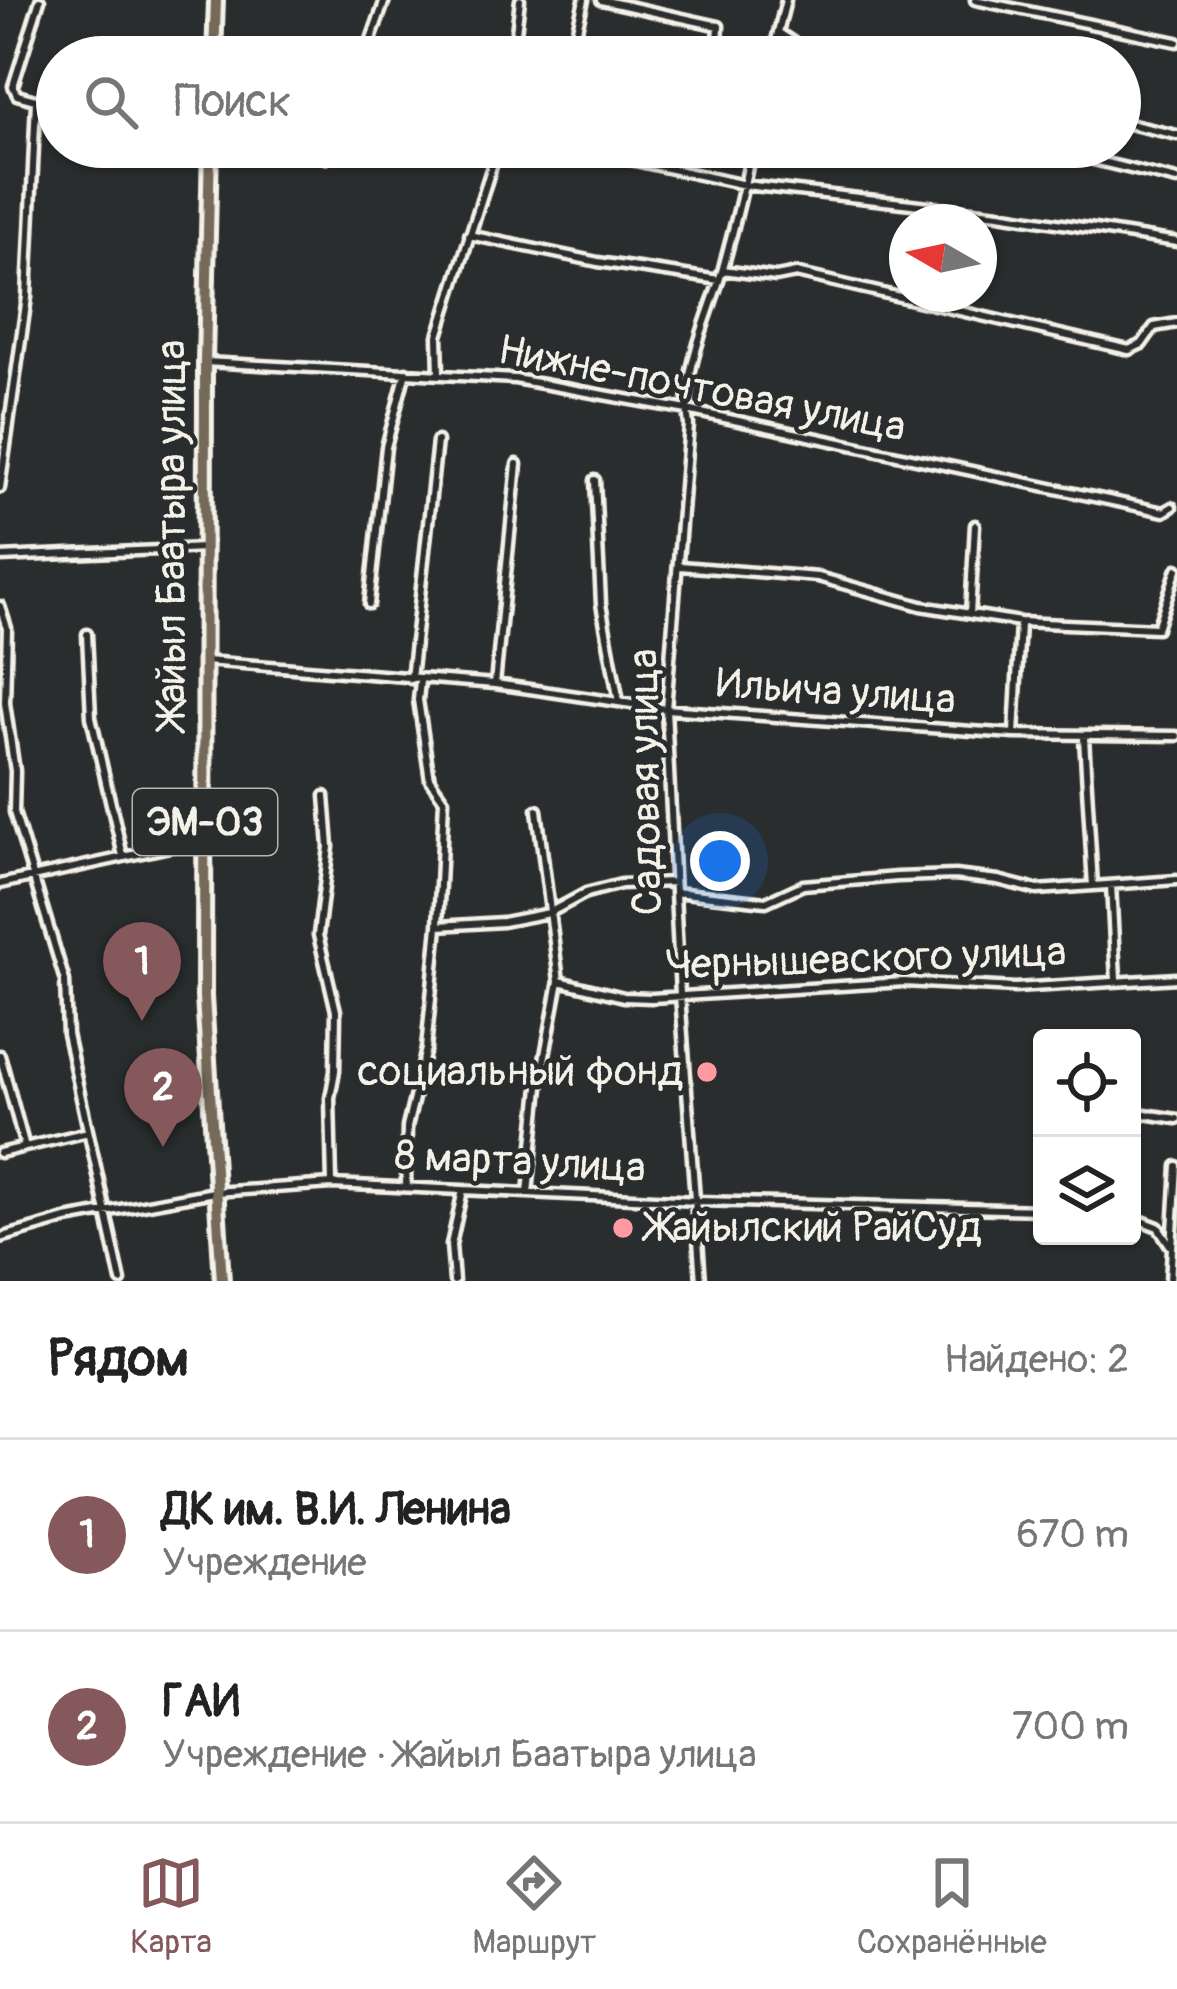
<!DOCTYPE html>
<html lang="ru">
<head>
<meta charset="utf-8">
<style>
  body { margin:0; font-family:Pangolin,sans-serif; background:#f6f6f6; color:#222 }
  .controls { position:absolute; right:36px; bottom:36px; display:grid; overflow:hidden; border-radius:12px; box-shadow:0 3px 9px #0004 }
  .controls button { width:108px; height:108px; display:grid; place-items:center; padding:0; border:0; border-bottom:3px solid #e0e0e0; background:#fff; color:#222; font:60px sans-serif }
  .compass { position:absolute; left:889px; top:204px; width:108px; height:108px; border-radius:50%; background:#fff; box-shadow:0 3px 9px #0004; rotate:279deg }
  .you { position:absolute; left:720px; top:861px; width:42px; height:42px; margin:-30px; border:9px solid #fff; border-radius:50%; background:#1a73e8; box-shadow:0 0 0 18px #1a73e833 }
  .badge { display:grid; place-items:center; width:78px; height:78px; border-radius:50%; background:#85585c; color:#fff; font-size:39px; font-weight:700 }
  .pin { position:absolute; translate:-50% -99px; filter:drop-shadow(0 3px 6px #0008) }
  .pin::after { content:''; position:absolute; top:63px; width:42px; height:36px; background:inherit; clip-path:polygon(0 0,100% 0,50% 100%) }
  .list { margin:0; padding:0; list-style:none }
  h2 { display:flex; justify-content:space-between; align-items:center; height:156px; margin:0; padding:0 48px; font-size:51px }
  h2 small { font-size:39px; font-weight:400; color:#767676 }
  .list li { display:grid; grid-template-columns:78px 1fr auto; gap:36px; align-items:center; box-sizing:border-box; height:192px; padding:0 48px; border-top:3px solid #e0e0e0 }
  .list b { display:block; font-size:45px; white-space:nowrap }
  .list p { margin:0; font-size:39px; white-space:nowrap; color:#767676 }
  .list em { font-size:39px; font-style:normal; color:#767676 }
  .icon { flex:none; width:66px; height:66px; fill:none; stroke:currentColor; stroke-width:2; stroke-linecap:round; stroke-linejoin:round }
  .map { position:relative; flex:none; width:1177px; height:1281px; overflow:hidden }
  .search { position:absolute; background:#fff; box-shadow:0 3px 9px #0004; left:36px; right:36px; top:36px; height:132px; display:flex; align-items:center; gap:30px; box-sizing:border-box; padding:0 42px; border-radius:66px; color:#767676; font-size:45px }
  .sheet { height:540px; background:#fff }
  nav { display:flex; justify-content:space-around; align-items:center; box-sizing:border-box; height:168px; border-top:3px solid #e0e0e0; background:#fff; font-size:33px; color:#767676 }
  nav a { display:grid; justify-items:center; gap:6px }
  nav .on { color:#85585c }
  .map>svg:first-child { display:block }
  .lines { fill:none; stroke-linecap:round; stroke-linejoin:round }
  .minor-casing { stroke:#f4f1e8; stroke-width:15 }
  .highway-casing { stroke:#f4f1e8; stroke-width:20 }
  .minor { stroke:#2a2d2e; stroke-width:6 }
  .highway { stroke:#746a5a; stroke-width:10 }
  .poi-dot { fill:#ff9aa2; stroke:#2a2d2e; stroke-width:4.5 }
  .labels { text-anchor:middle; dominant-baseline:central; stroke-width:9; stroke-linejoin:round; paint-order:stroke }
  .shield { fill:#2a2d2e; stroke:#b7b6b0; stroke-width:3 }
  .shield-label { font-size:39px; font-weight:bold; fill:#f4f1e8 }
  .street-label { font-size:42px; fill:#f4f1e8; stroke:#2a2d2e }
  .poi-label { font-size:42px; fill:#f4f1e8; stroke:#2a2d2e; text-anchor:end }
</style>
</head>
<body>
<div class="map">
<svg width="1177" height="1281" viewBox="0 0 1177 1281">
  <rect width="100%" height="100%" fill="#2a2d2e"/>
  <filter id="ink" filterUnits="userSpaceOnUse"><feTurbulence type="fractalNoise" baseFrequency=".00833" numOctaves="2"/><feDisplacementMap in="SourceGraphic" scale="24" xChannelSelector="R" yChannelSelector="G"/><feConvolveMatrix kernelMatrix="1 2 1 2 8 2 1 2 1" color-interpolation-filters="sRGB"/></filter>
  <g filter="url(#ink)">
    <g class="lines">
      <g class="minor-casing">
        <path id="minor" d="M40,0L13,86L17,95L57,106
          M584,0L573,46L614,57
          M601,0L719,26L717,57
          M975,0L1177,42
          M779,33L815,57
          M365,57L385,0
          M513,57L520,0
          M772,57L786,0
          M1120,122L1177,135
          M299,147L326,158L334,147
          M571,147L745,185L999,214L1177,242
          M1039,147L1177,180
          M469,235L598,262L719,280
          M723,270L776,277L796,273L1129,350L1142,344L1154,327L1177,323
          M205,362L515,379L687,410L1164,512L1172,507
          M439,374L438,336L498,147
          M595,480L601,604L619,702
          M0,488L27,297L36,102
          M0,557L205,548
          M680,566L818,577L921,606L1020,622L1157,628L1177,569
          M369,604L386,447L406,372
          M0,606L7,628L5,703L15,771L14,812L65,981L67,1034L121,1281
          M970,614L975,525
          M87,634L91,717L123,856
          M205,661L495,684L666,709L1014,734L1177,736
          M411,679L437,441
          M495,684L517,464
          M1014,734L1020,624
          M1084,738L1093,886
          M325,796L329,847L318,935L336,1011L335,1071L330,1098L332,1184
          M0,884L202,840
          M1111,885L1116,980
          M675,892L766,902L803,885L897,877L955,875L998,880L1037,890L1177,880
          M438,926L503,922L549,913L586,893L621,884L674,882
          M559,981L624,997L652,998L904,982L1015,988L1177,978
          M0,1055L25,1147
          M1132,1112L1177,1119
          M0,1153L84,1133
          M406,1185L407,1127L426,1049L438,926L444,800L430,780L418,700L420,681
          M528,1193L539,1087L559,981L537,810
          M1132,1217L1158,1227L1170,1245
          M0,1238L66,1219L214,1192L332,1184L698,1201L1042,1210
          M454,1281L451,1245L463,1190
          M701,1281L680,995L666,709L689,425C680,373 709,317 723,268C734,228 744,188 752,147
          M1170,1281L1177,1166"/>
      </g>
      <g class="highway-casing">
        <path id="highway" d="M214,57L216,0
          M210,147L205,362L204,997L222,1281"/>
      </g>
      <use href="#minor" class="minor"/>
      <use href="#highway" class="highway"/>
    </g>
  </g>
  <g class="poi-dot">
    <circle cx="707" cy="1072" r="12"/>
    <circle cx="623" cy="1228" r="12"/>
  </g>
  <g class="labels">
    <rect class="shield" x="133" y="789" width="144" height="66" rx="9"/>
    <g class="shield-label">
      <text x="205" y="822">ЭМ-03</text>
    </g>
    <g class="street-label">
      <text transform="translate(702 389) rotate(11)">Нижне-почтовая улица</text>
      <text transform="translate(172 534) rotate(-90)">Жайыл Баатыра улица</text>
      <text transform="translate(836 692) rotate(4)">Ильича улица</text>
      <text transform="translate(646 782) rotate(-91)">Садовая улица</text>
      <text transform="translate(866 959) rotate(-2)">Чернышевского улица</text>
      <text transform="translate(520 1162) rotate(3)">8 марта улица</text>
    </g>
    <g class="poi-label">
      <text x="683" y="1072">социальный фонд</text>
      <text x="647" y="1228" text-anchor="start">Жайылский РайСуд</text>
    </g>
  </g>
</svg>
<div class="controls">
<button><svg class="icon" aria-label="locate" viewBox="0 0 24 24"><circle cx="12" cy="12" r="6"/><path d="M12 2v4M12 18v4M2 12h4M18 12h4"/></svg></button>
<button><svg class="icon" aria-label="layers" viewBox="0 0 24 24"><path d="M12 4l9 5-9 5-9-5zM3 14l9 5 9-5"/></svg></button>
</div>
<svg class="compass" viewBox="-18 -18 36 36"><path d="M0-13l5 13h-10z" fill="#e53935"/><path d="M0 13l5-13h-10z" fill="#767676"/></svg>
<div class="you"></div>
<div class="pin badge" style="left:142px;top:1021px">1</div>
<div class="pin badge" style="left:163px;top:1147px">2</div>
<div class="search"><svg class="icon" aria-label="search" viewBox="0 0 24 24"><circle cx="10" cy="10" r="6"/><path d="M15 15l6 6"/></svg>Поиск</div>
</div>
<section class="sheet">
<h2>Рядом<small>Найдено: 2</small></h2>
<ul class="list">
<li><span class="badge">1</span><div><b>ДК им. В.И. Ленина</b><p>Учреждение</p></div><em>670 m</em></li>
<li><span class="badge">2</span><div><b>ГАИ</b><p>Учреждение · Жайыл Баатыра улица</p></div><em>700 m</em></li>
</ul>
</section>
<nav>
<a class="on"><svg class="icon" aria-label="map" viewBox="0 0 24 24"><path d="M3 6l6-2 6 2 6-2v14l-6 2-6-2-6 2zM9 4v14M15 6v14"/></svg>Карта</a>
<a><svg class="icon" aria-label="directions" viewBox="0 0 24 24"><path d="M12 3l9 9-9 9-9-9zM9 14v-3h6M13 9l2 2-2 2"/></svg>Маршрут</a>
<a><svg class="icon" aria-label="saved" viewBox="0 0 24 24"><path d="M7 4h10v16l-5-4-5 4z"/></svg>Сохранённые</a>
</nav>
</body>
</html>
